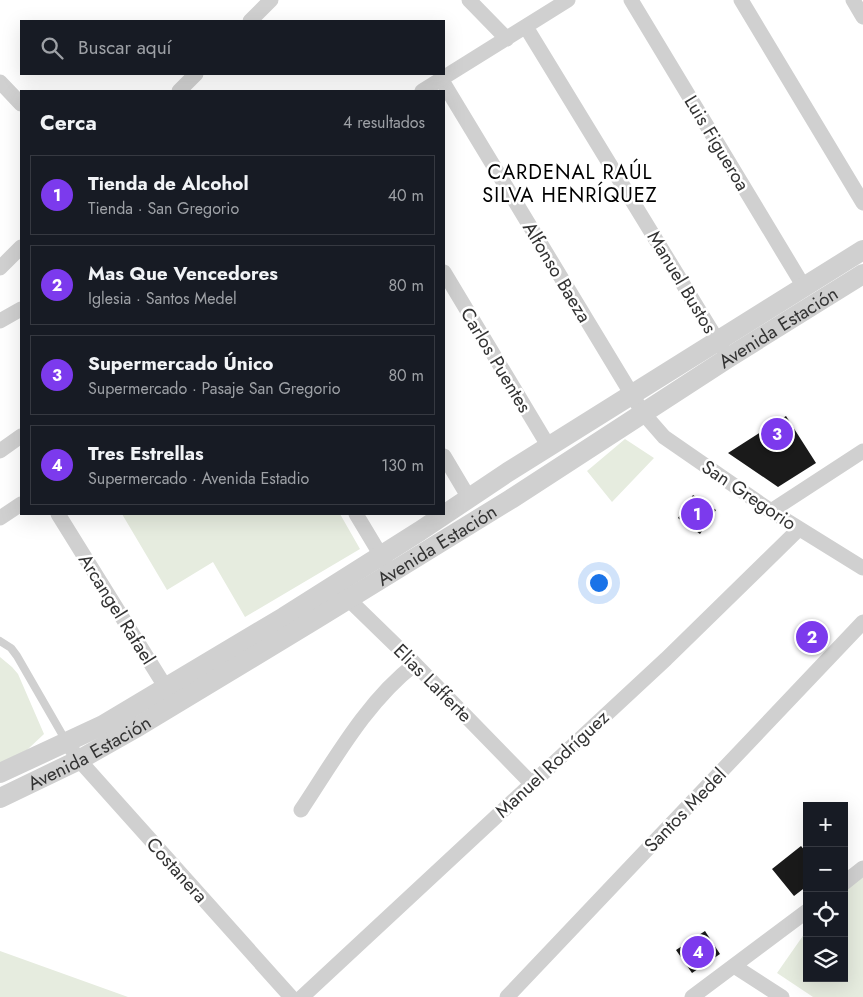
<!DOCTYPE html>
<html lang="es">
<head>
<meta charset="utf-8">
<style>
  body { margin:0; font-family:Jost,sans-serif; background:#242831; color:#f1f3f6 }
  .controls { position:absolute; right:15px; bottom:15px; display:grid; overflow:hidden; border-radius:0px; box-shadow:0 5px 20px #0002 }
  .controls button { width:45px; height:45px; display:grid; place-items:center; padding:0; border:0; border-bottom:1px solid #363941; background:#171b24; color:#f1f3f6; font:25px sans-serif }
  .you { position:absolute; left:598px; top:582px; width:18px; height:18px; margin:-12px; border:4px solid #fff; border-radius:50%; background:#1a73e8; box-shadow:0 0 0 8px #1a73e833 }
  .badge { display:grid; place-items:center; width:32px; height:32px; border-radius:50%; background:#7c3aed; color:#fff; font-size:16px; font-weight:700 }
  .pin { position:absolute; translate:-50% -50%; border:2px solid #fff; box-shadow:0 1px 5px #0006 }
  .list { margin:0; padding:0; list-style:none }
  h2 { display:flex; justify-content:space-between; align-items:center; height:65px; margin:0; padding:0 20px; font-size:21px }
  h2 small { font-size:16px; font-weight:400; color:#9ea1a6 }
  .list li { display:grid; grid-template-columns:32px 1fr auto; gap:15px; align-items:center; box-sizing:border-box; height:80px; margin:0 10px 10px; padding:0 10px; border:1px solid #363941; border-radius:0px }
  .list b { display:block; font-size:19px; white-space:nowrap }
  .list p { margin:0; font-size:16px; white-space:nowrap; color:#9ea1a6 }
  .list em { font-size:16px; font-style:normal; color:#9ea1a6 }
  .icon { flex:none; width:28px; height:28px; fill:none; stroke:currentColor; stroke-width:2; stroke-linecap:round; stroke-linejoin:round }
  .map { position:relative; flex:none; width:863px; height:997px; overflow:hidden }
  .search { position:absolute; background:#171b24; box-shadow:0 5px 20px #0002; left:20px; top:20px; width:425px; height:55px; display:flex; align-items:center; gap:12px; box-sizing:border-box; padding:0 18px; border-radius:0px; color:#9ea1a6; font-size:19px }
  .panel { position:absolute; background:#171b24; box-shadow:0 5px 20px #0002; left:20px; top:90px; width:425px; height:425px; border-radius:0px }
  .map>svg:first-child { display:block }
  .green { fill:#e6ecdf }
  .building { fill:#1a1a1a }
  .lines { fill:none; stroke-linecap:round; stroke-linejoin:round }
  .service { stroke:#d0d0d0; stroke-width:8 }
  .minor { stroke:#d0d0d0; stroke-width:15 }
  .tertiary { stroke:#d0d0d0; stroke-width:20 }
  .labels { text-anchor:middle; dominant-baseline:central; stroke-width:5; stroke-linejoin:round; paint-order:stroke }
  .street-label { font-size:19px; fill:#333; stroke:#fff }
  .neighbourhood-label { font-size:20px; letter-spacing:1px; fill:#000; stroke:#fff }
</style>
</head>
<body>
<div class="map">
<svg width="863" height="997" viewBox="0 0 863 997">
  <rect width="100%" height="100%" fill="#fff"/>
  <path class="green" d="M625,439L654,458L612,502L587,471Z
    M122,514H340L360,549L245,617L213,562L167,590Z
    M0,657L12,667L18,674L44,734L27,750L0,763Z
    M863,873V997H813L777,973L807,930V978H844V885Z
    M0,951L128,997H0Z"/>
  <path class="building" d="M786,416L816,463L778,487L728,453Z
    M693,495L716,510L700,534L678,518Z
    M801,846L807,853V886L794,896L772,869Z
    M705,931L720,954L692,973L676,950Z"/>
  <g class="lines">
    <path class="service" d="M0,641L11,648L17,656L66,741"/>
    <path class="minor" d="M469,0L507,39
      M631,0L804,287
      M741,0L863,203
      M853,0L863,17
      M250,21L271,0
      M526,27L722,348
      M441,79L643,413L664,437L771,511L863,568
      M0,82L21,104
      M179,91L196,74
      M422,91L568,0
      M0,268L21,247
      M444,272L549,447
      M0,321L21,309
      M0,451L21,436
      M444,456L469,498
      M771,511L863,451
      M58,514L171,696
      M356,514L386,564
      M0,518L21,504
      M342,593L415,664L531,783
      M66,741L79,760L291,997
      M301,810C335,759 366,702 415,664
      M844,883L863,868
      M734,966L782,997
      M302,997L666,659L799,529
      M507,997L863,622
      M692,997L807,911"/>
    <g class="tertiary">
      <path d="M0,773L103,725L284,617L420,531L508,472L863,250"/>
      <path id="s1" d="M0,798L79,760L139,726L316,619L511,499L728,358L863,274"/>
    </g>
  </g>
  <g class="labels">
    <g class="street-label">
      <text transform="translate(717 143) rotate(59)">Luis Figueroa</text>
      <text transform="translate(557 272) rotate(59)">Alfonso Baeza</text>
      <text transform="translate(682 282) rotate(59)">Manuel Bustos</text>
      <text stroke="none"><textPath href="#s1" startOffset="910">Avenida Estación</textPath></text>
      <text transform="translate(496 360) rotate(59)">Carlos Puentes</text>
      <text transform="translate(749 495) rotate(34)">San Gregorio</text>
      <text stroke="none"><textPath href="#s1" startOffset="505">Avenida Estación</textPath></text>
      <text transform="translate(117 609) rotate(58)">Arcangel Rafael</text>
      <text transform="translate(433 683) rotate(45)">Elias Lafferte</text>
      <text stroke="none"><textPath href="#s1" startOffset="100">Avenida Estación</textPath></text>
      <text transform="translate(552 764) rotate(-43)">Manuel Rodríguez</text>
      <text transform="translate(685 810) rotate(-46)">Santos Medel</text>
      <text transform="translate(177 870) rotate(48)">Costanera</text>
    </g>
    <g class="neighbourhood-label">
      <text x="570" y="172">CARDENAL RAÚL<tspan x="570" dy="23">SILVA HENRÍQUEZ</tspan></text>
    </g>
  </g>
</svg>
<div class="controls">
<button>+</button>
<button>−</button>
<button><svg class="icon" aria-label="locate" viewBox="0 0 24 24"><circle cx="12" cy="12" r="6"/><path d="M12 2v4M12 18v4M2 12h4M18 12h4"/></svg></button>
<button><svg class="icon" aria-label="layers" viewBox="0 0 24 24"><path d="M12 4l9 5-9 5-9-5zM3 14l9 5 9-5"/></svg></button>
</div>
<div class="you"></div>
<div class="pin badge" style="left:697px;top:514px">1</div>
<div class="pin badge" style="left:812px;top:637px">2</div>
<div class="pin badge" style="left:777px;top:434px">3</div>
<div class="pin badge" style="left:698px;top:952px">4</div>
<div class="search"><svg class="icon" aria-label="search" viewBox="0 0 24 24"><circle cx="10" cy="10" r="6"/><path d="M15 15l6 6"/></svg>Buscar aquí</div>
<section class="panel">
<h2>Cerca<small>4 resultados</small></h2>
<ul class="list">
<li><span class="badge">1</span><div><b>Tienda de Alcohol</b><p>Tienda · San Gregorio</p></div><em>40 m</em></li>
<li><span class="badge">2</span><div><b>Mas Que Vencedores</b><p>Iglesia · Santos Medel</p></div><em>80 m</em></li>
<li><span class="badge">3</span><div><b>Supermercado Único</b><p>Supermercado · Pasaje San Gregorio</p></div><em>80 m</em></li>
<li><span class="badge">4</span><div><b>Tres Estrellas</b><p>Supermercado · Avenida Estadio</p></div><em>130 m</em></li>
</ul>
</section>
</div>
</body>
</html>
